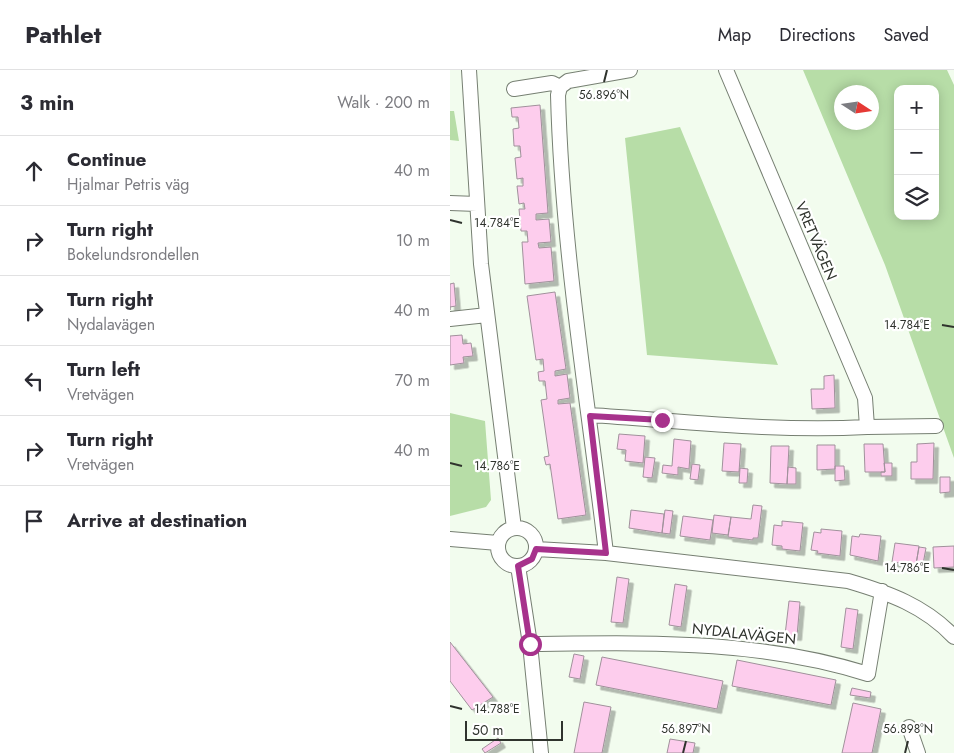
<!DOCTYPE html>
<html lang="en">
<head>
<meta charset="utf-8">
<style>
  body { margin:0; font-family:Jost,sans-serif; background:#f7f7f7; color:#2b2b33 }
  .controls { position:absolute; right:15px; top:15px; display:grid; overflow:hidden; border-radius:10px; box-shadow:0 2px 12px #0003 }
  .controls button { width:45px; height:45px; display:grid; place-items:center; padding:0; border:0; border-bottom:1px solid #e1e1e2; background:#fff; color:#2b2b33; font:25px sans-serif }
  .compass { position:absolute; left:384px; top:15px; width:45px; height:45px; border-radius:50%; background:#fff; box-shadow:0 2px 12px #0003; rotate:102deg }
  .scale { position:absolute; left:15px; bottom:12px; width:98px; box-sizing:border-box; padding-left:5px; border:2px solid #2f332d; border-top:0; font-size:14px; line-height:18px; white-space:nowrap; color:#2f332d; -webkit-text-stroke:4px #fff; paint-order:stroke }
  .stop { position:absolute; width:15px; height:15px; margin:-11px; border:4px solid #a7328c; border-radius:50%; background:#fff }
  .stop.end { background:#a7328c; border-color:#fff; box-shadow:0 1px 5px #0008 }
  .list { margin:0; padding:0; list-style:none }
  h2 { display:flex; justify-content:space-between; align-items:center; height:65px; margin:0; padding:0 20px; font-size:21px }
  h2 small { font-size:16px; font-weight:400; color:#7c7c81 }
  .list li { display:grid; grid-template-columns:32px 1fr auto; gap:15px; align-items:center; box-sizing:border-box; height:70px; padding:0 20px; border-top:1px solid #e1e1e2 }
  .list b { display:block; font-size:19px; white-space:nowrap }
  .list p { margin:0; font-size:16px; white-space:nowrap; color:#7c7c81 }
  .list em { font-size:16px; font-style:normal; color:#7c7c81 }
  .icon { flex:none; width:28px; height:28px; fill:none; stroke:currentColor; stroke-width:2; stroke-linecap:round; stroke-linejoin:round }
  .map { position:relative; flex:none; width:504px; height:683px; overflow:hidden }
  header { display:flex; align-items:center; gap:30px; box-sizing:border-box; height:70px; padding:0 25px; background:#fff; border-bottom:1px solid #e1e1e2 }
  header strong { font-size:24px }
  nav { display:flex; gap:28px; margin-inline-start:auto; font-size:18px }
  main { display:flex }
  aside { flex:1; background:#fff }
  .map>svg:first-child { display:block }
  .green { fill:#b7dda7; fill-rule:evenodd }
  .building { fill:#fdcded; stroke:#a0919b; filter:url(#shadow) }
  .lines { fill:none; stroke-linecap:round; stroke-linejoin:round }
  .minor-casing { stroke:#767f72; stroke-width:16 }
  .minor { stroke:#fff; stroke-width:14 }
  .route { stroke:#a7328c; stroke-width:6 }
  .ticks { fill:none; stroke:#2f332d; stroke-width:2 }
  .labels { text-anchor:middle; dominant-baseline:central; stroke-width:4.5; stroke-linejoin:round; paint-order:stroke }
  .street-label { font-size:15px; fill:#2f332d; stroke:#fff }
  .ticks-label { font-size:12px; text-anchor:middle; fill:#2f332d; stroke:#fff; stroke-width:4.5; stroke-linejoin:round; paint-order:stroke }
</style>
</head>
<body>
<header>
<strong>Pathlet</strong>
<nav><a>Map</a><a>Directions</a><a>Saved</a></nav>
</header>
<main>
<aside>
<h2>3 min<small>Walk · 200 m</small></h2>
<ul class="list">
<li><svg class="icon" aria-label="ahead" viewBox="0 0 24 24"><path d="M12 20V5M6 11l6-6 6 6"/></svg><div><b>Continue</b><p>Hjalmar Petris väg</p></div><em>40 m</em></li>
<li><svg class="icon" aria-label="right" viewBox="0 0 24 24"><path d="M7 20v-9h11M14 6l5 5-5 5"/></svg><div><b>Turn right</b><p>Bokelundsrondellen</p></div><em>10 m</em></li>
<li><svg class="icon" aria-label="right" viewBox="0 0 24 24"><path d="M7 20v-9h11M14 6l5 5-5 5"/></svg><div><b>Turn right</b><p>Nydalavägen</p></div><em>40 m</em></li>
<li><svg class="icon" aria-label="left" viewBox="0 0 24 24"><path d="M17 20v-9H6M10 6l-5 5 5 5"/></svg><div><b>Turn left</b><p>Vretvägen</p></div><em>70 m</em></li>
<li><svg class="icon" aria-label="right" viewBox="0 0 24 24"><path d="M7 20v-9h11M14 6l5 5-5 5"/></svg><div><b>Turn right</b><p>Vretvägen</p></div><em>40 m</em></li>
<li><svg class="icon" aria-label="arrive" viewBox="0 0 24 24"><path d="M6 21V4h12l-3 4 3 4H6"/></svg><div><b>Arrive at destination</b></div></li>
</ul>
</aside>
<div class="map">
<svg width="504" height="683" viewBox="0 0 504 683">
  <defs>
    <filter id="shadow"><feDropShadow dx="4.5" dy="4.5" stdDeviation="0" flood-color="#0004"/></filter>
  </defs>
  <rect width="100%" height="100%" fill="#f2fcee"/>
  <path class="green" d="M353,0H497L504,15V388L435,195ZM448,19H485V146H448ZM392,22H422V52H392Z
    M0,41H4L9,71L0,70Z
    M230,57L328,295L197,285L175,68Z
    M0,343L35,351L41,430L36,437L0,446Z"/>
  <path class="building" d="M90,35L98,143L86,144V150L99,149L101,172L88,173L89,178L101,177L104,211L75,214L72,172H78L77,161H71L69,139H75L74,133L69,134L67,116H73V108L67,109L65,88L71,87L70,76H64L63,59L69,58L68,47H62L61,38Z
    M4,213L6,236L0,237V240V214Z
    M105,222L116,299L105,301V306L117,304L120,328L108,330V334L120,333L136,445L108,449L100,394L96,395L94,387L99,386L91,330L97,329L95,311H89L88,302L94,301L93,289L86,290L77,226Z
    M12,265L13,274L21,273L23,286L13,287L14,293L0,295V266Z
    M384,305L385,338L362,339L361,319H374V306Z
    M169,364L195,366L193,393L175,391L176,380L167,379Z
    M224,369L241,371L239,399L228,397V405L212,403L213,395L222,396Z
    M274,373L291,374L289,402L272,401Z
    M484,373L483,409H461V392H467V374Z
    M414,374H433L435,402H415Z
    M367,375H385V399L367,400Z
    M321,376H339L337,414L320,413Z
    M195,387L205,388L202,408L193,407Z
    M434,393H442V406H431V402H435Z
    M242,394L250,395L248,410L240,409Z
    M385,396H394L395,410L385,411Z
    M338,397L346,398V414H337Z
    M290,398L298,399L297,413H289Z
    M490,407H500V422L490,423Z
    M303,435L312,436L308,468H303V470L278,467L281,447L301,449Z
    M181,440L214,444L212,463L179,458Z
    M215,440L223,441L220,464L212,463Z
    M264,445L281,447L278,465L262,463Z
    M233,446L263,450L260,470L230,466Z
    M332,451L353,453L350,481L332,479V476L322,475L324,455L332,456Z
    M371,459L392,461L390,486L367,483L368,481L361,480L364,462L371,463Z
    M410,464L431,466L428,491L400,485L402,466L409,467Z
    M445,473L469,476L466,495L442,492Z
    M504,476V497L484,498L483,477Z
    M469,477L476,478L473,494H466Z
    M167,507L179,509L173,553L161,552Z
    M225,514L237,516L231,557L219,555Z
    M339,531L350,532L347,566L335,565Z
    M396,538L408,540L403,579L391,577Z
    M0,572L43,627L22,640L0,611Z
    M124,584L134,586L130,609L119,607Z
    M152,587L273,611L267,639L146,615Z
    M287,590L386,610L381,635L282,616Z
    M402,618L421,622L420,628L400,625Z
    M134,632L161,637L152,683H124Z
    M403,633L431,639L422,683H392Z
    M48,668L51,673L35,683L32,679Z
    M220,669L245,673L243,683H217Z"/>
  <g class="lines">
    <g class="minor-casing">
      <path id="minor" d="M19,0L31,194L64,458
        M64,19L102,13L110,17
        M0,133L27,134
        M0,249L37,245
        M140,345C233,351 324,362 417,357L415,328L276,0
        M417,357L486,356
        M48 477a19 19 0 1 1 38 0a19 19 0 1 1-38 0Z
        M0,469L48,473
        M86,479L156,483L398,511C439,523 475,536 504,567
        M156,483C138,330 112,179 108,25L110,17L118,11L180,0
        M68,496L80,574L91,683
        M80,574C197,573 306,569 418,604L432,521
        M459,657L468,683"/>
    </g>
    <use href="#minor" class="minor"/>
  </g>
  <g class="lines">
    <path class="route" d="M80,574L68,496L82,489L86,479L156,483L140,346L212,350"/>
  </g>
  <path class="ticks" d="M154,12L157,0M0,150L12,153M492,255L504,257M0,393L12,396M492,498L504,500M0,636L12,639M233,683L236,671M455,683L458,671"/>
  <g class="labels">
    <g class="street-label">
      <text transform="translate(366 171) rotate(67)">VRETVÄGEN</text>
      <text transform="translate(294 564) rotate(6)">NYDALAVÄGEN</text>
    </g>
  </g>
  <g class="ticks-label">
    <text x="154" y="29">56.896°N</text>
    <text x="47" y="157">14.784°E</text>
    <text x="457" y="259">14.784°E</text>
    <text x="47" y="400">14.786°E</text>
    <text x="457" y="502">14.786°E</text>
    <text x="47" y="643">14.788°E</text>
    <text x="236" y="663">56.897°N</text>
    <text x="458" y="663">56.898°N</text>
  </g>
</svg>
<div class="controls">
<button>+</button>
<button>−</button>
<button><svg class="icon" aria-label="layers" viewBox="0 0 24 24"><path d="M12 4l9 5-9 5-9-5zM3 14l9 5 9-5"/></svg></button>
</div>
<svg class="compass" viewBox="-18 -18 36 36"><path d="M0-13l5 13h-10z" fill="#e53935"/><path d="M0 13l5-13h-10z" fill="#7c7c81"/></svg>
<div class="scale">50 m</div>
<div class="stop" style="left:80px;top:574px"></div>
<div class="stop end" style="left:212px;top:350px"></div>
</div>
</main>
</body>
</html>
